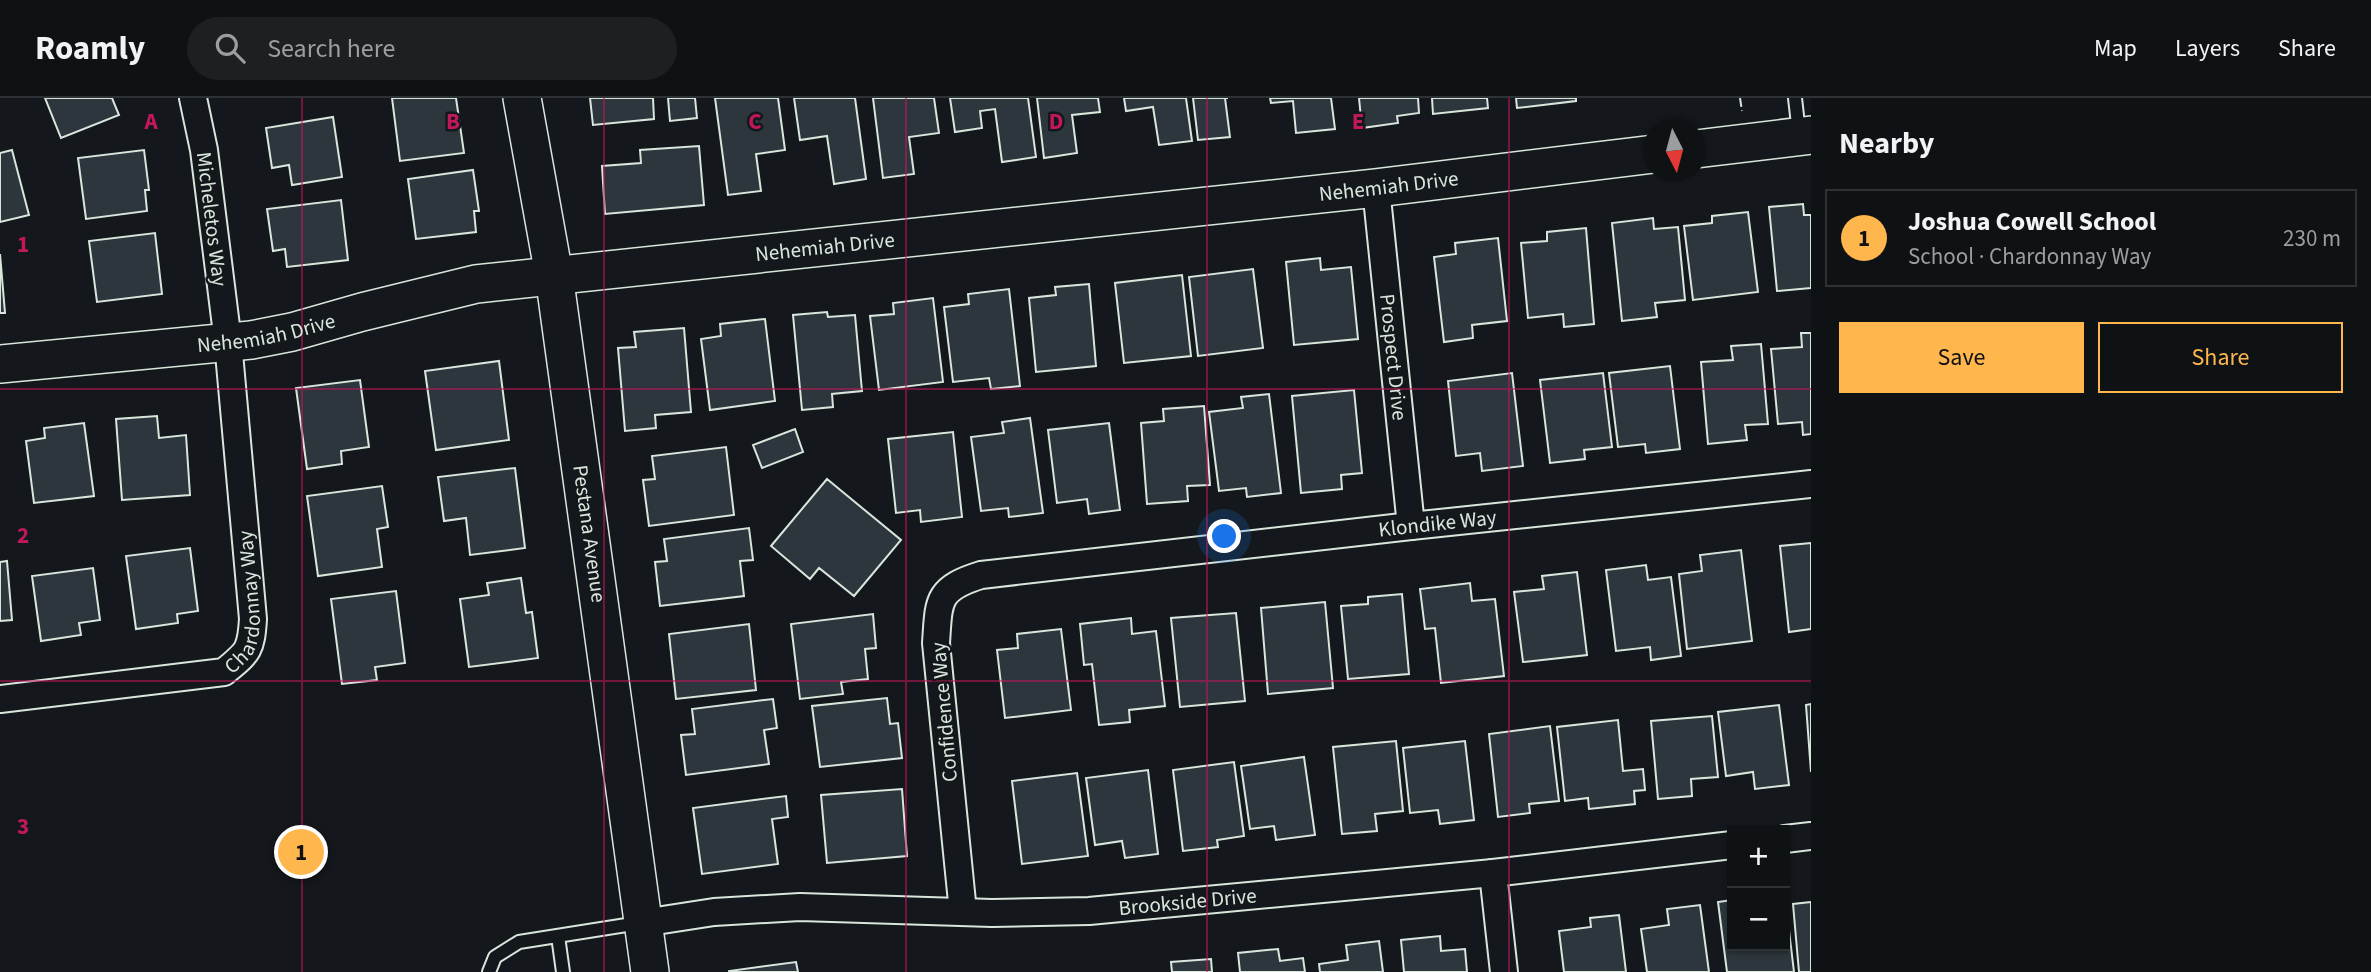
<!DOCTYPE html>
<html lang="en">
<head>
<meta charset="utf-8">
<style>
  body { margin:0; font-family:"Source Sans 3",sans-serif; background:#1d2022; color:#f1f3f6 }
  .controls { position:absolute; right:21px; bottom:21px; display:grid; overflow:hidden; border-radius:0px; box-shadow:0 2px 5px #0004 }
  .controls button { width:63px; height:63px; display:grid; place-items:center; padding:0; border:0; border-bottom:2px solid #2f3234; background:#0f1215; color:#f1f3f6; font:35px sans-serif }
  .compass { position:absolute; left:1643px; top:21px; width:63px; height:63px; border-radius:50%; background:#0f1215; box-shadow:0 2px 5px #0004; rotate:174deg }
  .you { position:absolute; left:1225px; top:439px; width:24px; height:24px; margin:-18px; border:5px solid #fff; border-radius:50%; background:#1a73e8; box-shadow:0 0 0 10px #1a73e833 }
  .badge { display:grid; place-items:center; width:46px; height:46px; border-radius:50%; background:#ffb74d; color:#111; font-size:23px; font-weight:700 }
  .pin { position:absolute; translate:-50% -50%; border:4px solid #fff; box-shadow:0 2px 7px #0006 }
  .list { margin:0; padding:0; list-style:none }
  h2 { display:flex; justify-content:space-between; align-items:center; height:91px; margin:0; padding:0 28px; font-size:30px }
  h2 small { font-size:23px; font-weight:400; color:#9b9ea0 }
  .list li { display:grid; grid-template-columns:46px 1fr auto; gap:21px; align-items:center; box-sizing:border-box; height:98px; margin:0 14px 14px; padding:0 14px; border:2px solid #2f3234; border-radius:0px }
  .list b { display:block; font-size:26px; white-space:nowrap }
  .list p { margin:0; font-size:23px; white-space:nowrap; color:#9b9ea0 }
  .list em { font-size:23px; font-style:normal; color:#9b9ea0 }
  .actions { display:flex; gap:14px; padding:21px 28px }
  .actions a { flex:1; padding:16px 0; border:2px solid #ffb74d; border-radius:0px; text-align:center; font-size:24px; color:#ffb74d }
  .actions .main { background:#ffb74d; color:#111 }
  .icon { flex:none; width:38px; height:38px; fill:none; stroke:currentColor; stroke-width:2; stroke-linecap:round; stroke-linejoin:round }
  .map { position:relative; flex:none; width:1811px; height:874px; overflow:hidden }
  header { display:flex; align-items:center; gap:42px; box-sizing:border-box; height:98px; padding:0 35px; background:#0f1215; border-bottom:2px solid #2f3234 }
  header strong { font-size:33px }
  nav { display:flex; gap:38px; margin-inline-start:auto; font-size:24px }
  .search { width:490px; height:63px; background:#1d2022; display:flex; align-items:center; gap:18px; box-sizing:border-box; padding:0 24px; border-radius:38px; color:#9b9ea0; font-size:26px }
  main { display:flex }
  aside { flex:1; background:#0f1215 }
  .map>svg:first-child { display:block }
  .building { fill:#2c363c; stroke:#d8e6dc; stroke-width:2 }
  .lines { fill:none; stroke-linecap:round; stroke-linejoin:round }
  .lane-casing { stroke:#d8e6dc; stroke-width:16 }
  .street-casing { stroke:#d8e6dc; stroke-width:30 }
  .secondary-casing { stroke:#d8e6dc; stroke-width:40 }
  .lane { stroke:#14181c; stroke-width:12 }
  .street { stroke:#14181c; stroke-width:26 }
  .secondary { stroke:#14181c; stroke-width:37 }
  .fence { stroke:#d8e6dc; stroke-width:2; stroke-dasharray:9 3.5; stroke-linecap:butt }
  .grid { fill:none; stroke:#c2185b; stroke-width:2; stroke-opacity:0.55 }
  .labels { text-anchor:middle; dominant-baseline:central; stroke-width:5; stroke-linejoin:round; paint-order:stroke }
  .street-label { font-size:21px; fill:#d8e6dc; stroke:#14181c }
  .grid-label { font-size:23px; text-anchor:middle; font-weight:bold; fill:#c2185b; stroke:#14181c; stroke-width:5; stroke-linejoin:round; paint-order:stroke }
</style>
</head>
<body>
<header>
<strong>Roamly</strong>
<div class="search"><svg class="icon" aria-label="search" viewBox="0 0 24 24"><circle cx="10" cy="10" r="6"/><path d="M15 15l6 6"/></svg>Search here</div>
<nav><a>Map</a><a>Layers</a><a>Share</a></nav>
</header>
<main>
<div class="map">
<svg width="1811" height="874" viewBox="0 0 1811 874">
  <rect width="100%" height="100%" fill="#14181c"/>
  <path class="building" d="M45,0H112L119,17L61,40Z
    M392,0H456L464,55L400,63Z
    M590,0H653L654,21L593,27Z
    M668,0H695L697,20L670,23Z
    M715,0H778L785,52L756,56L761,93L728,97Z
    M794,0H855L866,81L834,86L827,38L800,42Z
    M873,0H934L939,35L909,39L914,76L883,80Z
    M950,0H1028L1036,59L1002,64L995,11L980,13L982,30L955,34Z
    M1037,0H1098L1100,14L1072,17L1077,55L1044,60Z
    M1124,0H1186L1192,43L1159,47L1153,9L1126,13Z
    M1193,0H1228H1225L1230,39L1198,42Z
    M1270,0H1331L1335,31L1296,35L1293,3L1271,5Z
    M1359,0H1418L1419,15L1397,18L1398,25L1362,30Z
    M1432,0H1487L1488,10L1433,16Z
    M1516,0H1576V3L1517,10Z
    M333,19L342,79L292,87L289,67L272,70L266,30Z
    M699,48L704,107L605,116L602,68L641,65L640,52Z
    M12,52L29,117L0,124V55Z
    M144,52L149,92H145L147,113L86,121L78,60Z
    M473,72L479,113H474L476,134L416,141L408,81Z
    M341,102L348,162L287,169L285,151L273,153L267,111Z
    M1803,106L1804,117H1811V190L1777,193L1769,109Z
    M1748,114L1758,194L1693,202L1684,128L1712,125V118Z
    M1653,120L1654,131L1678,129L1685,202L1655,205L1657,219L1622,223L1612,125Z
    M1586,130L1594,226L1564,229L1563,216L1528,220L1521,145L1547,143V134Z
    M155,135L162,196L97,204L89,143Z
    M1498,140L1507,223L1472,227L1473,240L1444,244L1434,159L1456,156L1455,145Z
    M0,156L5,215H0Z
    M1320,160L1321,172L1351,169L1358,241L1294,247L1286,164Z
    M1253,171L1263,250L1198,258L1189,179Z
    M1182,177L1191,258L1124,265L1115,185Z
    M1089,186L1096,268L1036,274L1029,200L1056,197L1055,189Z
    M1009,191L1020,288L991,291L989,280L953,284L944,209L969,206L968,196Z
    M933,200L943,284L879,292L870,218L894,216L893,205Z
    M827,214L828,219L855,217L862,293L832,296L833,309L802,312L793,217Z
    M765,221L775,303L710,312L701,241L721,238L720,226Z
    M684,230L691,314L655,317L656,330L625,333L618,250L636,249L634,234Z
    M1801,235H1811V336L1803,337L1802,324L1778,326L1771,251L1802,249Z
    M1761,246L1768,326L1745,327L1747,342L1708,346L1701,264L1733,262L1731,248Z
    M499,263L509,342L436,352L425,273Z
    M1670,268L1680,351L1646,355L1645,346L1618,349L1609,275Z
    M1512,275L1523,368L1482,373L1480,355L1456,358L1448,283Z
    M1603,275L1612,349L1584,352L1585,361L1550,365L1540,282Z
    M360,282L369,349L341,353L342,366L307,371L296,290Z
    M1354,292L1362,375L1341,377L1342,391L1301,395L1292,298Z
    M1269,296L1281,395L1247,399L1246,390L1219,393L1209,314L1243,310L1241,299Z
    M1204,308L1210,387L1187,388L1188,403L1147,406L1141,325L1164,323L1163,311Z
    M157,318L159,340L186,337L190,397L122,402L116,321Z
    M1030,320L1043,415L1009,419L1008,410L981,413L971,339L1004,335L1002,324Z
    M84,325L94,398L34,405L26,343L45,340L44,330Z
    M1109,325L1120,412L1089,416L1087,401L1057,405L1048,332Z
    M795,331L803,354L762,370L753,347Z
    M953,334L962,419L921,424L920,412L896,415L888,341Z
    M726,349L734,417L649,428L643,382L655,381L652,358Z
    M515,370L525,450L470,457L466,420L444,423L438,379Z
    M827,381L901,442L854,498L819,470L810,481L771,448Z
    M382,388L388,429L377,431L382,469L318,478L307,398Z
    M749,430L753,462L740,463L744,498L660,508L655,464L667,463L664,441Z
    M1811,445V531L1789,534L1780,448Z
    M190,450L198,513L177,516L178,525L136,531L126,458Z
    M1741,452L1752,543L1687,551L1679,476L1702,473L1700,457Z
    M7,463L12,522L0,523V464Z
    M1646,467L1648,482L1671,479L1681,558L1651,562L1650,549L1616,553L1606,472Z
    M93,470L100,522L79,525L81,537L41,543L32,478Z
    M1577,474L1587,557L1523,564L1514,494L1544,491L1542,478Z
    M521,480L526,515L532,514L538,560L469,569L460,501L489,497L487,485Z
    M1470,485L1472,503L1495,501L1504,578L1441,585L1435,530L1425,531L1420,491Z
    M396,493L405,565L375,569L377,582L342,586L331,501Z
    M1402,496L1409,576L1348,581L1341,508L1368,506V499Z
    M1325,504L1333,590L1268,596L1261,510Z
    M1236,515L1245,603L1180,609L1171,520Z
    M873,516L876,550L865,551L868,581L841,584L843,596L800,601L791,526Z
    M1131,520L1132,536L1156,533L1165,608L1129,612L1130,624L1099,627L1092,566L1084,567L1080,526Z
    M749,526L756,592L676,601L669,536Z
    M1061,531L1071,612L1005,620L997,552L1018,550L1017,536Z
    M887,600L890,626L898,625L902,660L820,669L812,608Z
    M773,601L777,630L764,632L769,666L686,677L681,637L695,636L692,611Z
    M1811,606V674L1806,607Z
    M1779,607L1789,687L1755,691L1753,674L1726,678L1718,614Z
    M1712,618L1718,679L1691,681L1692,698L1658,701L1651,623Z
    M1618,622L1623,673L1643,671L1645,692L1634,693L1635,706L1589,711L1588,700L1565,703L1557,629Z
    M1550,628L1559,703L1529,706L1530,715L1498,719L1489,636Z
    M1396,643L1403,713L1375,716L1377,733L1342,736L1333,649Z
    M1465,643L1474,722L1440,726L1438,712L1410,715L1403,650Z
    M1304,659L1315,737L1276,742L1274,728L1250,731L1241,668Z
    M1234,664L1244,738L1217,742L1218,749L1183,753L1173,672Z
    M1148,672L1158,756L1125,760L1122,743L1095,747L1086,680Z
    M1077,675L1088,758L1022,766L1012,683Z
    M902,691L907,758L827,765L821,697Z
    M786,698L788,719L772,721L778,766L702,776L693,710Z
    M1732,802V848H1785L1786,807L1794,874H1727L1718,804Z
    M1811,804V874H1799L1793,806Z
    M1700,807L1709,874H1647L1641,831L1669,827L1667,811Z
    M1619,817L1626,874H1564L1559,833L1591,829L1590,820Z
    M1440,838L1441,853L1465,851L1467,874H1404L1401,842Z
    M1379,843L1383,874H1320L1319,866L1348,862L1346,847Z
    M1278,851L1280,863L1303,860L1305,874H1240L1238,855Z
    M1211,861L1212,874H1172L1171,864Z
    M796,864L798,874H729V873Z"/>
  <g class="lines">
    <g class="lane-casing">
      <path id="lane" d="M1795,0L1799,35
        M558,838L563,874
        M489,874L495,859L519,844L639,825"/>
    </g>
    <g class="street-casing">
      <g id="street">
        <path id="s1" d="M1376,90L1411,428"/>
        <path id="s2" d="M0,601L224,574C248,554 251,553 253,521L228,244L204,52L193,0"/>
        <path d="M1785,741L1811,738"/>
        <path d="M1493,775L1504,874"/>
        <path id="s3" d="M963,814L936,545C939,503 936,491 981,477L1411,428L1811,386"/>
        <path id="s4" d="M643,825L714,814L800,809L992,815L1089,813L1493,775L1732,747"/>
      </g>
    </g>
    <g class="secondary-casing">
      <g id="secondary">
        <path id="s5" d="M522,0L554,177L650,874"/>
        <path d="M1696,51L1811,37"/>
        <path id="s6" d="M0,266L251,242L292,234L362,214L476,186L1376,90L1654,56"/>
      </g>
    </g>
    <use href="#lane" class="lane"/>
    <use href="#street" class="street"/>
    <use href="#secondary" class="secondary"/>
    <path class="fence" d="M1740,0L1742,13"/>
  </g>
  <path class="grid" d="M302,0V874M604,0V874M906,0V874M1207,0V874M1509,0V874M0,291H1811M0,583H1811"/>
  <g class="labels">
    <g class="street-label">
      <text stroke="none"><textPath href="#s6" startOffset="1402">Nehemiah Drive</textPath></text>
      <text transform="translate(212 121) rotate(83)">Micheletos Way</text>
      <text stroke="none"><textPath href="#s6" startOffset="835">Nehemiah Drive</textPath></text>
      <text stroke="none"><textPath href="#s6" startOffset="268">Nehemiah Drive</textPath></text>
      <text stroke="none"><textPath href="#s1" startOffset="170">Prospect Drive</textPath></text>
      <text stroke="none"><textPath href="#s3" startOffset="821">Klondike Way</textPath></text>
      <text stroke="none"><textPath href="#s5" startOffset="441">Pestana Avenue</textPath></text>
      <text stroke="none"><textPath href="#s2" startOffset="304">Chardonnay Way</textPath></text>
      <text transform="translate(944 614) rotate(-95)">Confidence Way</text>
      <text stroke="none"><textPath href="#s4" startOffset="546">Brookside Drive</textPath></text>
    </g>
  </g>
  <g class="grid-label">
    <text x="151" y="31">A</text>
    <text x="453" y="31">B</text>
    <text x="755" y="31">C</text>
    <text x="1056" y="31">D</text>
    <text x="1358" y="31">E</text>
    <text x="23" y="154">1</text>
    <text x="23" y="445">2</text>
    <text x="23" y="736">3</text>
  </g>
</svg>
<div class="controls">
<button>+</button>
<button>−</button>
</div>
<svg class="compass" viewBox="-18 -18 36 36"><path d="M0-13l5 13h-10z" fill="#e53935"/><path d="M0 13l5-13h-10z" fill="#9b9ea0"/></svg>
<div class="you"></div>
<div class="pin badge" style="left:301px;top:754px">1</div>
</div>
<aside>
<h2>Nearby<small></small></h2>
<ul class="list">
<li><span class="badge">1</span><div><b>Joshua Cowell School</b><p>School · Chardonnay Way</p></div><em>230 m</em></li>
</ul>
<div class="actions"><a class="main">Save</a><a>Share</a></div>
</aside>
</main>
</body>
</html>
